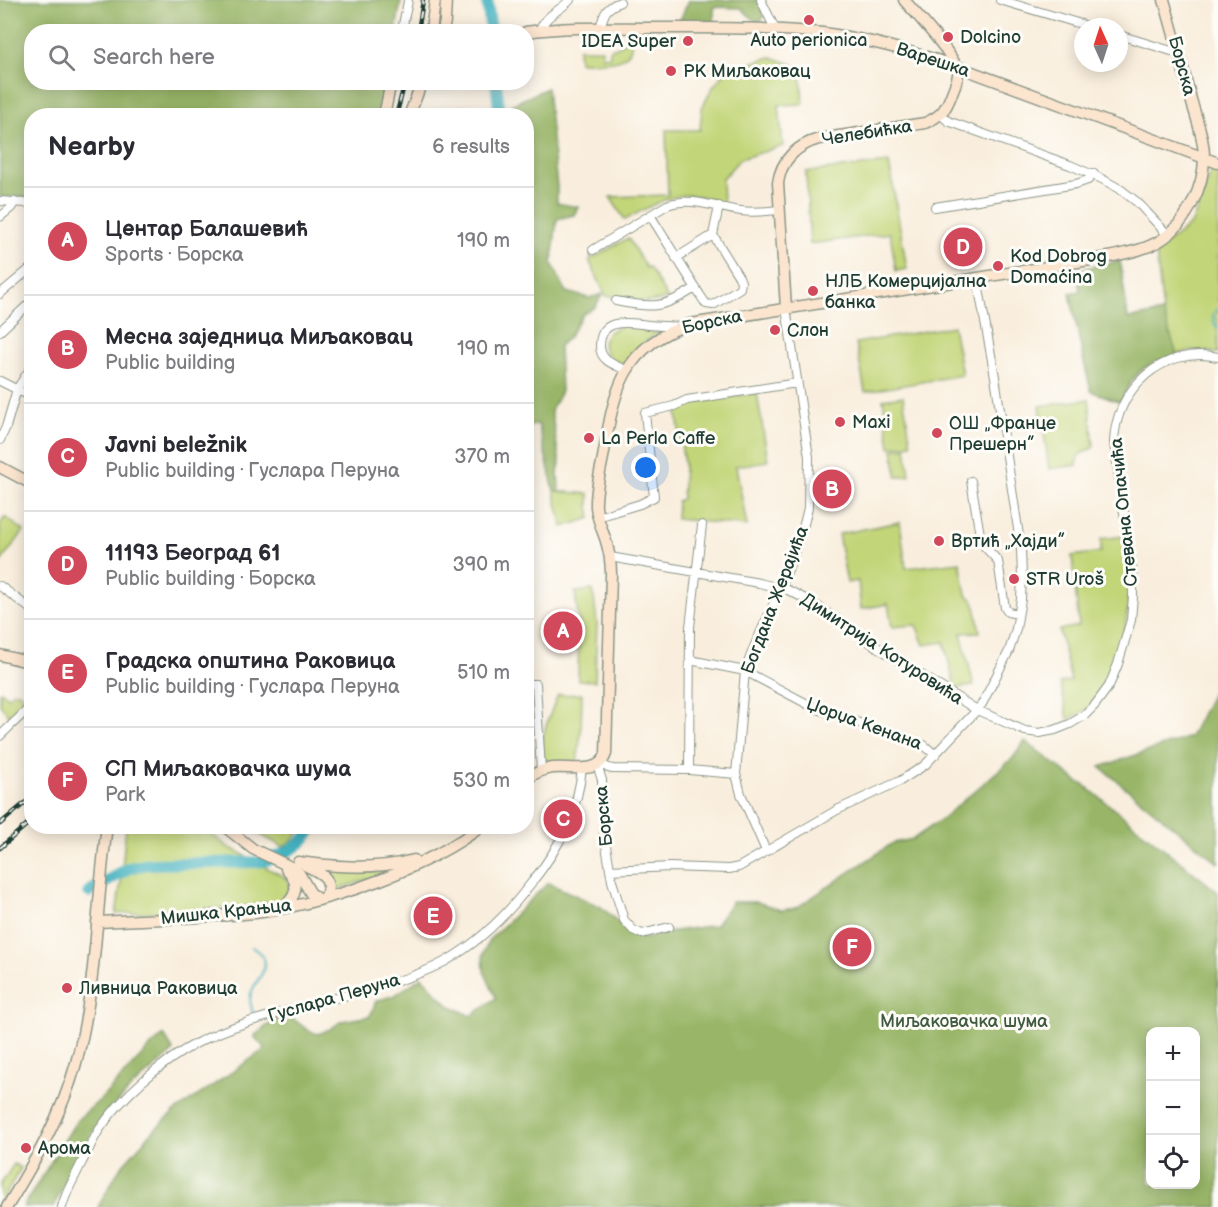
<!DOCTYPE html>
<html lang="en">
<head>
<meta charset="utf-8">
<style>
  body { margin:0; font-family:"Balsamiq Sans",sans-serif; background:#f2f2f3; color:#2b2b33 }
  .controls { position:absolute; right:18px; bottom:18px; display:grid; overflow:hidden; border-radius:12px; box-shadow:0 3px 15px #0003 }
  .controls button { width:54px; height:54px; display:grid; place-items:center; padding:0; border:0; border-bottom:2px solid #e1e1e2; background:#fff; color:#2b2b33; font:30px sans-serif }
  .compass { position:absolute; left:1074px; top:18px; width:54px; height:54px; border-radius:50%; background:#fff; box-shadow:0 3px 15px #0003; rotate:357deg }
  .you { position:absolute; left:646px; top:468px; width:21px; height:21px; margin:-15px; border:4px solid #fff; border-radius:50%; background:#1a73e8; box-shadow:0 0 0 9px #1a73e833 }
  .badge { display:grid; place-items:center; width:39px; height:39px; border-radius:50%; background:#d1495b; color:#fff; font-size:20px; font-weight:700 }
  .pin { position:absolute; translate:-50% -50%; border:3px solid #fff; box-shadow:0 2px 6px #0006 }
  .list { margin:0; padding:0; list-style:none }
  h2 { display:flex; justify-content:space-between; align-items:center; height:78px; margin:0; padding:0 24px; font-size:26px }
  h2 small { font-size:20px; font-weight:400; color:#7c7c81 }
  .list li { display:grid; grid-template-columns:39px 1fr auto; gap:18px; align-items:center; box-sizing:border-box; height:108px; padding:0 24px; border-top:2px solid #e1e1e2 }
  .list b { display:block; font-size:22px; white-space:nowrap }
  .list p { margin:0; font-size:20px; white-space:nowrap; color:#7c7c81 }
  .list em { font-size:20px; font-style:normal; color:#7c7c81 }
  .icon { flex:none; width:33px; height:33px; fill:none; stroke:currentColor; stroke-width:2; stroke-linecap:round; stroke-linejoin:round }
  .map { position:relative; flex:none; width:1218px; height:1207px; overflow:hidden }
  .search { position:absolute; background:#fff; box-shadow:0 3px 15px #0003; left:24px; top:24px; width:510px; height:66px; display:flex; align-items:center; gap:15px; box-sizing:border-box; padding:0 21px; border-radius:24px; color:#7c7c81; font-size:22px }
  .panel { position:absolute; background:#fff; box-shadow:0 3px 15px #0003; left:24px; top:108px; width:510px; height:726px; border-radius:24px }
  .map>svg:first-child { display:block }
  .green { fill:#c2d578; stroke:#708956; stroke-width:1.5 }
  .forest { fill:#99b668; stroke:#5c7a4e; stroke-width:1.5; fill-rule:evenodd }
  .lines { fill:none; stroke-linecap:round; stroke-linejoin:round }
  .stream { stroke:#44b2c0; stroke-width:2 }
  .river { stroke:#44b2c0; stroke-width:12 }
  .street-casing { stroke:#8c9688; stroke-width:10 }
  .secondary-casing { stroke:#8c9688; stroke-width:13 }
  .street { stroke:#fff; stroke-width:8 }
  .secondary { stroke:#fce5cf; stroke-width:10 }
  .rail-casing { stroke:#1f3d34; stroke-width:4.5 }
  .rail { stroke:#fdfcf7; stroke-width:2; stroke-dasharray:7; stroke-linecap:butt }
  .poi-dot { fill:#d1495b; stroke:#fdfcf7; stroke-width:2 }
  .labels { text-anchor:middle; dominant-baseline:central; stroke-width:6; stroke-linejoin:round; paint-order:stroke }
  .poi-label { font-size:18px; fill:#1f3d34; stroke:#fdfcf7; text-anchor:start }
  .street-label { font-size:18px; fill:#1f3d34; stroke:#fdfcf7 }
  .park-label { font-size:18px; fill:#405b42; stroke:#fdfcf7 }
</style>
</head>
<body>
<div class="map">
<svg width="1218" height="1207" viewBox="0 0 1218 1207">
  <rect width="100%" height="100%" fill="#fdfcf7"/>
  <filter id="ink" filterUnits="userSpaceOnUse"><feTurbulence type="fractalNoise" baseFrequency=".0167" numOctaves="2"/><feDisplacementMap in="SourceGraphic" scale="12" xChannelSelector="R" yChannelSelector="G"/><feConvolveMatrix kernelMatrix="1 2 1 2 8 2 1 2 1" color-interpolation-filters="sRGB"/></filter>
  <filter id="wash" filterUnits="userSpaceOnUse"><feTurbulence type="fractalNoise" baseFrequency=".008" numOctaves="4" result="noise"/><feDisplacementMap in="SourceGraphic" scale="24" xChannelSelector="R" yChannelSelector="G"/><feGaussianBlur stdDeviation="1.35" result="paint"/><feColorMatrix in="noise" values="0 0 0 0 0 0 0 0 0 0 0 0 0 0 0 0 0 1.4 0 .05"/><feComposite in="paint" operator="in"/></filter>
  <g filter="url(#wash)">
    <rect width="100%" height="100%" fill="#f9eedd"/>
    <path class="green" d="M631,40C634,68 597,61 579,62L578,49H602V57L610,56V49C617,48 621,46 625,41Z
      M771,57L794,65L801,75L803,104L779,105L783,146L740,159L722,179L723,205C686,183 658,202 625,220L610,197L668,195L666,130H700L702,108L713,87L726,71L741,66Z
      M889,163L907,269L896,271L890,233L810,244L806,172Z
      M1213,167L1218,170V353C1212,353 1205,351 1199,351C1176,352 1145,361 1131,381C1127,387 1124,396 1121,402L1091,391L1083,357L1070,293L1080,291L1077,270L1120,261L1128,319L1163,312L1156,252L1192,223Z
      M628,238L646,268L649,267L668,299C657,301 648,303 637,302C626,300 617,296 606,296L589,260Z
      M624,325L648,330H661V331L645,342L623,365C617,362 610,359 606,353C597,339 611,328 624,325Z
      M953,326L962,375L865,392L856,343Z
      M757,393L768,461L736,466L747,526L676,519L677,501L682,499L684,465L677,414L679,408L683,404Z
      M903,396L911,444L890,447L883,399Z
      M1089,399L1094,447L1079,455L1077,465L1049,469L1040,406Z
      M906,447L910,475L897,477L893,449Z
      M554,491L589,494V506L591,518L563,527Z
      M5,517L24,531L0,563V524Z
      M900,522L906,568L960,562L966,594L974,601L980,632L961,633L974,686L955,688L944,642L924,645L916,625L892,627L888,604L861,609L858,581L847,583L838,534Z
      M1124,536L1126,541C1127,565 1131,590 1127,615C1124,639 1106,691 1088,708C1082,713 1074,716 1068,719L1060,683L1071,681L1059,630L1079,626L1072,556L1101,552V539Z
      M593,590L597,623L595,681L578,680L579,625L575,592Z
      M1,691L8,697L13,692H19L30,704L13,720L0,705V692Z
      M582,694L581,732L577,763H549C531,754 552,709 558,695Z
      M126,827H202L228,847L256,861C213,861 163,857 122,868Z
      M246,827H304L292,841L283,847Z
      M261,865L285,877L290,884L287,895L278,901L247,907L116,914L122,875L130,871L149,866Z
      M323,868L391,869L386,873L333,891Z
      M14,1164L21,1168L0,1204V1185Z"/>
    <path class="forest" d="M0,0H401L396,31L32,32V82L385,83L378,115L32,116L31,198L22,197H0Z
      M689,0H759L764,15L761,21L756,22L741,8L714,7V22H679Z
      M547,88L557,187V203L578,207L574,215L557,219L552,263L566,292L589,298L603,294L595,307L583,314L568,338L559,346L561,391L551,411L560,463L558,473L559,491H554L538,424L527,427L526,116L508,115L509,106Z
      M1120,261L1128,319L1163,312L1177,355C1159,360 1143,365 1132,381C1127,387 1124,395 1121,402L1091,391L1083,357L1070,293L1080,291L1077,270Z
      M1218,681V863L1100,767L1190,737Z
      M1025,741L1078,782L1084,785L1218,892V1207H98L120,1168L154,1130L173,1113L265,1049L254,1036L268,1025L288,1015L309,1031L318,1034L330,1029L342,1021L370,1016L376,1001L395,995L422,977L447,1004L471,1016L496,998L484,971L483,955L489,940L548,883L601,907L631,933L642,938H647L668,932L716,925L732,902H757L781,910L796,908L893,843L913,839L943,818L1013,758ZM1150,1032H1196V1184H1150Z
      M164,1035L174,1051L132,1087L97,1125L53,1207H23L77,1120L101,1099L149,1048Z"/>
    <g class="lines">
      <path class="stream" d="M1218,286V289
        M1218,309L1215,311L1213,316L1214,323L1218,329
        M252,947C282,967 251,978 250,999C250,1003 252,1009 253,1013"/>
      <path class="river" d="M487,0L491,32
        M496,82L500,116
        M89,892L129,868L148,864L259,862C279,857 304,847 313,826"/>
    </g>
  </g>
  <g filter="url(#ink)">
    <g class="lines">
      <g class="street-casing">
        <path id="street" d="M761,0L775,29
          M1000,0L1091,27
          M600,28C604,14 605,8 620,2
          M540,30C543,17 561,10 570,0
          M403,32C402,21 407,11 408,0
          M1119,35L1178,53
          M941,115L948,121L1070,165L1102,179L1120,189L1137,202L1168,235
          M0,201L25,203L32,206
          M935,207L1076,184L1088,180L1094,174
          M650,215L700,295L706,304L713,305L740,288L741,282L739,277L713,235L719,206
          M0,217L11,208L15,202
          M593,250L667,205C692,196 716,208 741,211C754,213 767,211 779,210
          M676,258L713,235
          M0,294L32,267
          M616,301C652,308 663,309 695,288
          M0,331L32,301
          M626,370C615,365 600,361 600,346C600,316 630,323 649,325C658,326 668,326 678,327
          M0,381L32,397
          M0,440L6,427L17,389L32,366
          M971,481L980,535L985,547L998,561L1005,608L1008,612L1018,614
          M597,517L640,504L654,497L645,413L674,406L687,400L797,383
          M610,557L759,583L788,590L811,602L877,647L977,710L1025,731L1039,733L1055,730L1070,724L1085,715L1095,705L1109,686L1118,664L1131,620L1133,596V576L1114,443C1115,389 1163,345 1218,357
          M0,586L32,610
          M690,660L745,671L815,708L924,745L935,755
          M526,684H536L541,771
          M0,736L32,705
          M601,763L608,768L613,769L689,770L736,774
          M597,765L602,780L604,834L612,881L624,920L633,930L642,934L669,927
          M689,770L690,627L702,525
          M766,851L741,794L736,774L745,671L754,647L783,583L803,528L808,508L809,457L786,308
          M610,870L670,867L729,869L739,867L837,810L900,781L925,765L977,710L982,704L1009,651L1016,629L1021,599L1022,576L1021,549L995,377L977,278
          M62,1207C66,1191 75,1177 82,1162C88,1151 93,1140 99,1130C122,1096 161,1062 197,1043C235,1023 280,1013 321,1002C361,991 410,981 446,961C481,941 508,914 532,882C559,849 578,811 582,768"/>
      </g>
      <g class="secondary-casing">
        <path id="secondary" d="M431,32L435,0
          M443,32L445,21L446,0
          M526,32C568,26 612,28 654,28C710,28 767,27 823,33C868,39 912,52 956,66L1218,163
          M384,116L391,82
          M409,116L422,82
          M786,308L778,183C781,160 797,145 819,139L925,123C941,116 946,110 952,93C954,87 959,78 958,71C956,58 915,12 904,0
          M0,467L32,484
          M0,655L32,663
          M526,780C534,773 543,769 553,768C571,766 599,775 606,754L611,574C611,561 609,550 605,538C601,527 597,518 596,507C595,489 601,470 604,452C614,391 623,345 690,324L1109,257C1127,253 1145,250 1161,240C1187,223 1204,187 1204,157C1204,139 1197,120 1192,103C1183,68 1174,34 1164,0
          M224,826L253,849L293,868L299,873L311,894L319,900
          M298,862C339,867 373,870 414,860
          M305,865C321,874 334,876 325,898
          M282,908C298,896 300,883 286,869
          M97,922C136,920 174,919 212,916C233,915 254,914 275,910C343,897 426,868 482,826
          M7,1207C35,1161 62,1115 76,1063C97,986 96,905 107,826"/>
      </g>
      <use href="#street" class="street"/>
      <use href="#secondary" class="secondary"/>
      <g class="rail-casing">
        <path id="rail" d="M418,32L423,0
          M396,116L405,82
          M0,824L32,797
          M0,848L32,820"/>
      </g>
      <use href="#rail" class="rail"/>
    </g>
  </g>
  <g class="poi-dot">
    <circle cx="809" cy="20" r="6"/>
    <circle cx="948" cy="37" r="6"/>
    <circle cx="688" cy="41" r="6"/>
    <circle cx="671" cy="71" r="6"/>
    <circle cx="998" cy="266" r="6"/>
    <circle cx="813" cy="291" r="6"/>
    <circle cx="775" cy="330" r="6"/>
    <circle cx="840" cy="422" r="6"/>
    <circle cx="937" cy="433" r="6"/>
    <circle cx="589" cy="438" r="6"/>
    <circle cx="939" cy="541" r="6"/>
    <circle cx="1014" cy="579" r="6"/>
    <circle cx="67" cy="988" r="6"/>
    <circle cx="26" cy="1148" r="6"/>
  </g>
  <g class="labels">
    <g class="poi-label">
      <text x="960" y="37">Dolcino</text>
      <text x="809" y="40" text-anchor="middle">Auto perionica</text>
      <text x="676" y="41" text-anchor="end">IDEA Super</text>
      <text x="683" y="71">РК Миљаковац</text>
      <text x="1010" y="256">Kod Dobrog<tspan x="1010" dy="21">Domaćina</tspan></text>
      <text x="825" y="281">НЛБ Комерцијална<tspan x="825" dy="21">банка</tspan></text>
      <text x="787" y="330">Слон</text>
      <text x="852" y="422">Maxi</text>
      <text x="949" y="423">ОШ „Франце<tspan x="949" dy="21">Прешерн”</tspan></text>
      <text x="601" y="438">La Perla Caffe</text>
      <text x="951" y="541">Вртић „Хајди”</text>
      <text x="1026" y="579">STR Uroš</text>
      <text x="79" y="988">Ливница Раковица</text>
      <text x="38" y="1148">Арома</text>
    </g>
    <g class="street-label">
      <text transform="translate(933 60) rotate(18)">Варешка</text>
      <text transform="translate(1182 66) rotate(75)">Борска</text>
      <text transform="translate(867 133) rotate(-9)">Челебићка</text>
      <text transform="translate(712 322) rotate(-12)">Борска</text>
      <text transform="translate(1124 512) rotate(-96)">Стевана Опачића</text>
      <text transform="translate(775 600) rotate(-69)">Богдана Жерајића</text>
      <text transform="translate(882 649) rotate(33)">Димитрија Котуровића</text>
      <text transform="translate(864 724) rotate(20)">Џорџа Кенана</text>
      <text transform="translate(604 816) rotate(-95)">Борска</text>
      <text transform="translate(226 912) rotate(-6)">Мишка Крањца</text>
      <text transform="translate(334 998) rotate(-16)">Гуслара Перуна</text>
    </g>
    <g class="park-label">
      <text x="964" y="1021">Миљаковачка шума</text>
    </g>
  </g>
</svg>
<div class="controls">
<button>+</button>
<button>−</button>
<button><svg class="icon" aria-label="locate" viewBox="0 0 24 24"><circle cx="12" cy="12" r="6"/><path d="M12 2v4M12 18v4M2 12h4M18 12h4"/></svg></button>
</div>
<svg class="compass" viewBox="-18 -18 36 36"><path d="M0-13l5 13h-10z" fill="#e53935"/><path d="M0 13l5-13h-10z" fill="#7c7c81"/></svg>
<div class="you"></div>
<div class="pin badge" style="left:563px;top:631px">A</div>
<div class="pin badge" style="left:832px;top:489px">B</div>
<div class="pin badge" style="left:563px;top:819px">C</div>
<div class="pin badge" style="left:963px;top:247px">D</div>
<div class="pin badge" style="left:433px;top:916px">E</div>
<div class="pin badge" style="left:852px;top:947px">F</div>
<div class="search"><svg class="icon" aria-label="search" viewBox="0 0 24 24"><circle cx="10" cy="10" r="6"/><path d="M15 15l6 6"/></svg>Search here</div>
<section class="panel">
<h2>Nearby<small>6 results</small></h2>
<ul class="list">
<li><span class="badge">A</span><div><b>Центар Балашевић</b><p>Sports · Борска</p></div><em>190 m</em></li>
<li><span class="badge">B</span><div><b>Месна заједница Миљаковац</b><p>Public building</p></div><em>190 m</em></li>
<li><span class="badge">C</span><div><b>Javni beležnik</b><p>Public building · Гуслара Перуна</p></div><em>370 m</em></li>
<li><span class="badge">D</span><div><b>11193 Београд 61</b><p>Public building · Борска</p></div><em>390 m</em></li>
<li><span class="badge">E</span><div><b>Градска општина Раковица</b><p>Public building · Гуслара Перуна</p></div><em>510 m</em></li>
<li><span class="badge">F</span><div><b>СП Миљаковачка шума</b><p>Park</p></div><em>530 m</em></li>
</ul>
</section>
</div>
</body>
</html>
